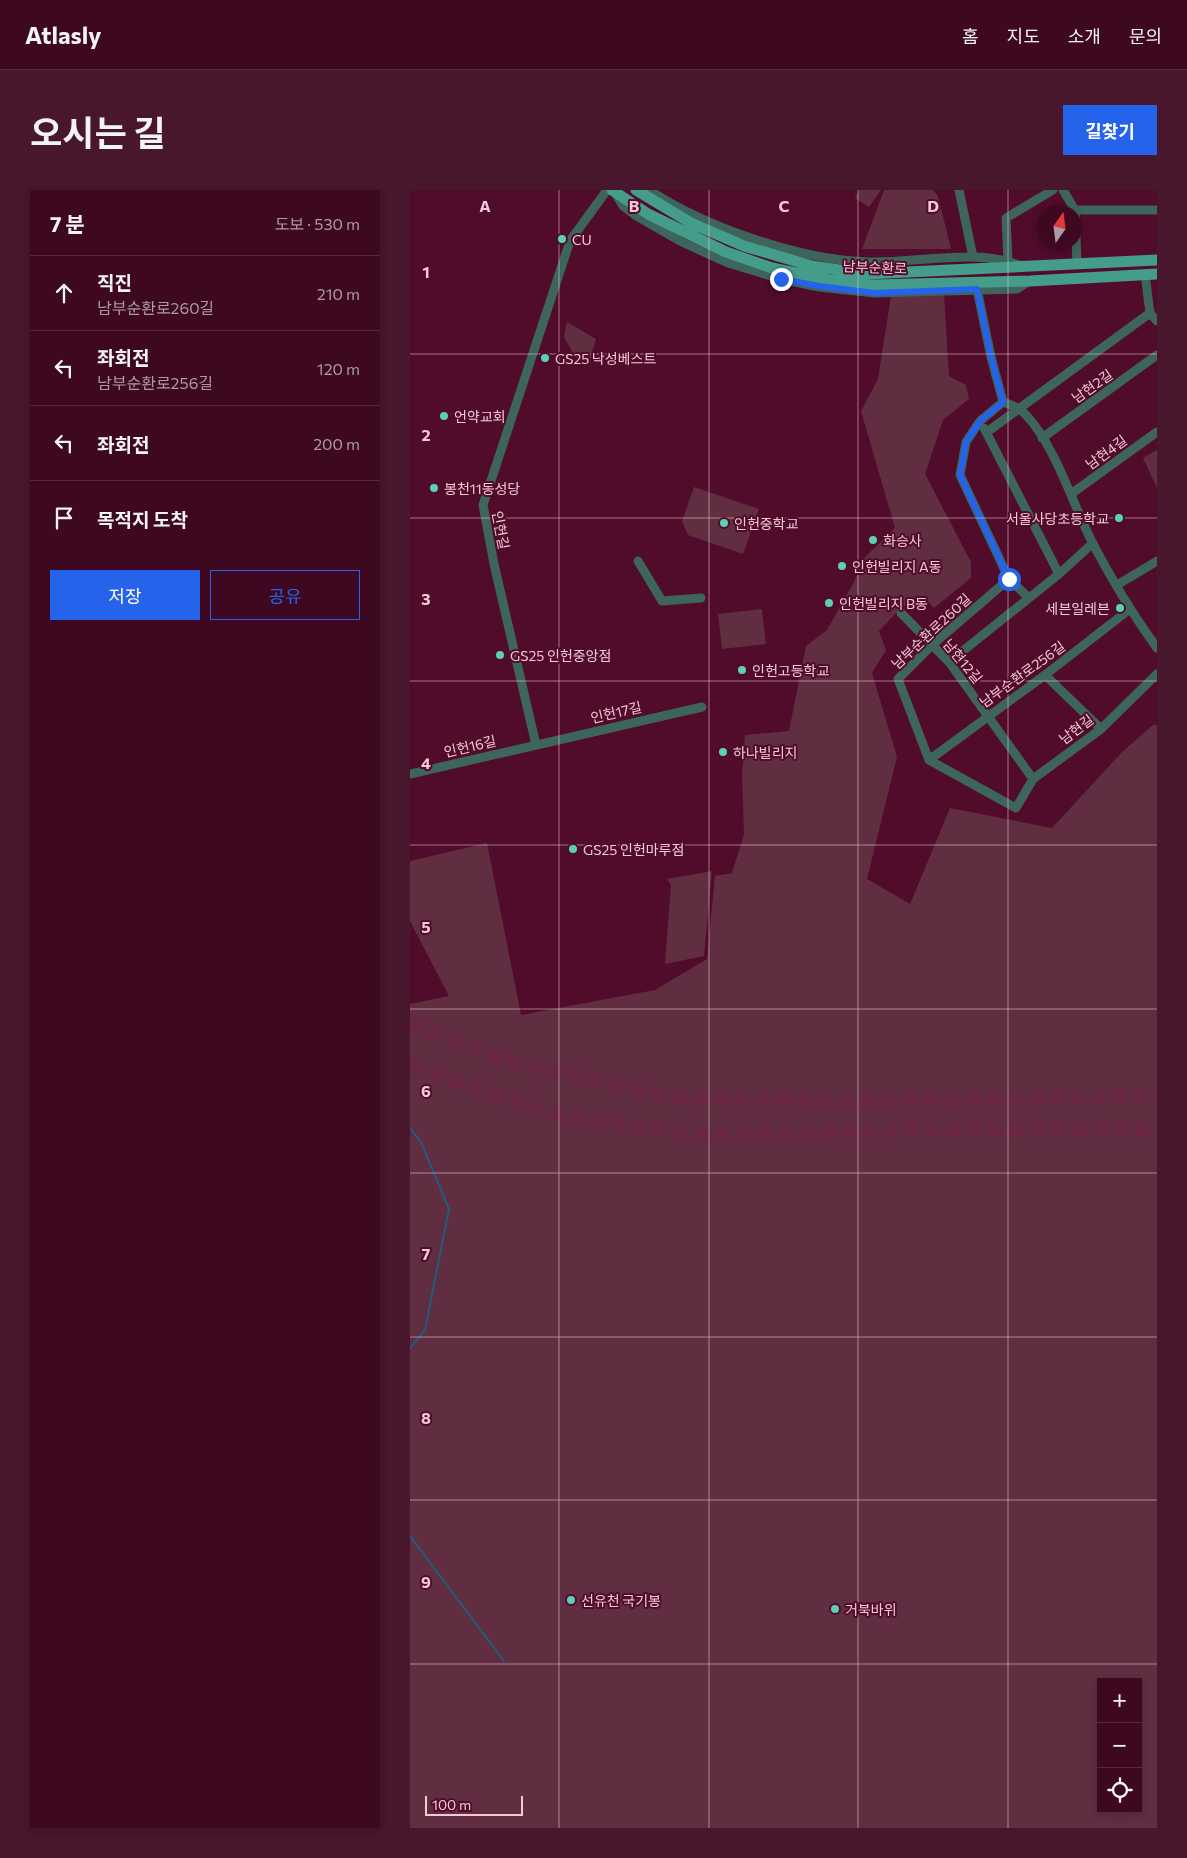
<!DOCTYPE html>
<html lang="ko">
<head>
<meta charset="utf-8">
<style>
  body { margin:0; font-family:Commissioner,"Noto Sans KR",sans-serif; background:#48162d; color:#f1f3f6 }
  .controls { position:absolute; right:15px; bottom:15px; display:grid; overflow:hidden; border-radius:0px; box-shadow:0 2px 8px #0003 }
  .controls button { width:45px; height:45px; display:grid; place-items:center; padding:0; border:0; border-bottom:1px solid #56293e; background:#3d0820; color:#f1f3f6; font:25px sans-serif }
  .compass { position:absolute; left:627px; top:15px; width:45px; height:45px; border-radius:50%; background:#3d0820; box-shadow:0 2px 8px #0003; rotate:14deg }
  .scale { position:absolute; left:15px; bottom:12px; width:98px; box-sizing:border-box; padding-left:5px; border:2px solid #f4c8d5; border-top:0; font-size:14px; line-height:18px; white-space:nowrap; color:#f4c8d5; -webkit-text-stroke:4px #510b2b; paint-order:stroke }
  .stop { position:absolute; width:15px; height:15px; margin:-11px; border:4px solid #2563eb; border-radius:50%; background:#fff }
  .stop.end { background:#2563eb; border-color:#fff; box-shadow:0 1px 5px #0008 }
  .list { margin:0; padding:0; list-style:none }
  h2 { display:flex; justify-content:space-between; align-items:center; height:65px; margin:0; padding:0 20px; font-size:21px }
  h2 small { font-size:16px; font-weight:400; color:#ad9aa5 }
  .list li { display:grid; grid-template-columns:32px 1fr auto; gap:15px; align-items:center; box-sizing:border-box; height:75px; padding:0 20px; border-top:1px solid #56293e }
  .list b { display:block; font-size:19px; white-space:nowrap }
  .list p { margin:0; font-size:16px; white-space:nowrap; color:#ad9aa5 }
  .list em { font-size:16px; font-style:normal; color:#ad9aa5 }
  .actions { display:flex; gap:10px; padding:15px 20px }
  .actions a { flex:1; padding:11px 0; border:1px solid #2563eb; border-radius:0px; text-align:center; font-size:18px; color:#2563eb }
  .actions .main { background:#2563eb; color:#fff }
  .icon { flex:none; width:28px; height:28px; fill:none; stroke:currentColor; stroke-width:2; stroke-linecap:round; stroke-linejoin:round }
  .map { position:relative; flex:none; width:747px; height:1638px; overflow:hidden; border-radius:0px }
  header { display:flex; align-items:center; gap:30px; box-sizing:border-box; height:70px; padding:0 25px; background:#3d0820; border-bottom:1px solid #56293e }
  header strong { font-size:24px }
  nav { display:flex; gap:28px; margin-inline-start:auto; font-size:18px }
  .intro { display:flex; align-items:center; justify-content:space-between; box-sizing:border-box; height:120px; padding:0 30px }
  h1 { margin:0; font-size:35px }
  .button { padding:12px 22px; border-radius:0px; background:#2563eb; color:#fff; font-size:18px; font-weight:700 }
  main { display:flex; gap:30px; padding:0 30px }
  aside { flex:1; background:#3d0820; border-radius:0px; box-shadow:0 2px 8px #0003 }
  .map>svg:first-child { display:block }
  .green { fill:#612e41; fill-rule:evenodd }
  .lines { fill:none; stroke-linecap:round; stroke-linejoin:round }
  .stream { stroke:#205c80; stroke-width:2 }
  .highway-tunnel { stroke:#692744; stroke-width:14; stroke-dasharray:14 7; stroke-linecap:butt }
  .minor { stroke:#3d655c; stroke-width:9 }
  .major { stroke:#449c8b; stroke-width:11 }
  .route { stroke:#2563eb; stroke-width:6 }
  .grid { fill:none; stroke:#f4c8d5; stroke-width:1; stroke-opacity:0.55 }
  .poi-dot { fill:#5eceb8; stroke:#510b2b; stroke-width:2 }
  .labels { text-anchor:middle; dominant-baseline:central; stroke-width:4; stroke-linejoin:round; paint-order:stroke }
  .poi-label { font-size:14px; fill:#f4c8d5; stroke:#510b2b; text-anchor:start }
  .street-label { font-size:14px; fill:#f4c8d5; stroke:#510b2b }
  .grid-label { font-size:16px; text-anchor:middle; font-weight:bold; fill:#f4c8d5; stroke:#510b2b; stroke-width:4; stroke-linejoin:round; paint-order:stroke }
</style>
</head>
<body>
<header>
<strong>Atlasly</strong>
<nav><a>홈</a><a>지도</a><a>소개</a><a>문의</a></nav>
</header>
<div class="intro"><h1>오시는 길</h1><a class="button">길찾기</a></div>
<main>
<aside>
<h2>7 분<small>도보 · 530 m</small></h2>
<ul class="list">
<li><svg class="icon" aria-label="ahead" viewBox="0 0 24 24"><path d="M12 20V5M6 11l6-6 6 6"/></svg><div><b>직진</b><p>남부순환로260길</p></div><em>210 m</em></li>
<li><svg class="icon" aria-label="left" viewBox="0 0 24 24"><path d="M17 20v-9H6M10 6l-5 5 5 5"/></svg><div><b>좌회전</b><p>남부순환로256길</p></div><em>120 m</em></li>
<li><svg class="icon" aria-label="left" viewBox="0 0 24 24"><path d="M17 20v-9H6M10 6l-5 5 5 5"/></svg><div><b>좌회전</b></div><em>200 m</em></li>
<li><svg class="icon" aria-label="arrive" viewBox="0 0 24 24"><path d="M6 21V4h12l-3 4 3 4H6"/></svg><div><b>목적지 도착</b></div></li>
</ul>
<div class="actions"><a class="main">저장</a><a>공유</a></div>
</aside>
<div class="map">
<svg width="747" height="1638" viewBox="0 0 747 1638">
  <rect width="100%" height="100%" fill="#510b2b"/>
  <path class="green" d="M449,0H471L459,17L445,8Z
    M474,0H523L528,6L541,59H452Z
    M483,93L534,104L539,186L556,195L559,209L533,230L515,284L561,372V388L524,418L513,406L490,419L469,441L476,460L462,483L487,567L457,689L500,714L540,618L642,638L713,561L744,534L747,536V1638H0V814L39,806L0,731V671L77,653L111,825L245,800L297,769L305,686L322,683L334,644L332,585L335,545L379,541L396,456L417,440L443,394L454,368L485,338L451,221L468,189ZM691,1492H728V1619H691Z
    M157,132L186,149L180,169L171,166L167,170L154,147Z
    M747,260V298L733,268Z
    M284,297L349,319L333,364L278,345L272,331Z
    M352,419L356,454L312,459L308,424Z
    M302,681L294,766L255,774L261,695L257,689Z"/>
  <g class="lines">
    <path class="stream" d="M0,938L11,952L39,1019L15,1140L0,1158
      M0,1346L94,1471"/>
    <path class="highway-tunnel" d="M0,833L96,871L266,908L436,911L747,907
      M0,876L145,925L296,945L507,940H747"/>
    <path class="minor" d="M239,0C295,37 390,70 457,72C505,74 567,57 611,76
      M549,0L563,67
      M653,0L665,20L667,74
      M205,3L213,16L225,25L272,52L318,73L371,89L409,97L465,103L607,99L619,91
      M665,20H747
      M598,70L596,28L643,0
      M567,99L581,167L593,212C602,215 610,218 616,225C646,257 663,315 683,354C702,390 723,425 747,458
      M740,123L747,131
      M593,212L570,231L556,252L550,285L599,389L522,455L488,489L519,570L606,618L623,589L691,539L747,484
      M574,238L649,384
      M577,242L740,123L735,84
      M632,248L747,165
      M661,304L747,242
      M228,371L252,411L291,408
      M599,389L619,408
      M707,395L747,371
      M491,423L539,472L623,589
      M539,472L649,384L683,353
      M635,485L691,539
      M126,555L84,374L73,315L160,51L197,0
      M519,570L635,485L720,419
      M0,584L292,517"/>
    <path class="major" d="M202,0L238,24L316,62L362,78L419,90L463,95L620,91L747,84
      M226,0L281,33L334,56L402,76L456,84L747,70"/>
  </g>
  <g class="lines">
    <path class="route" d="M371,89L409,96L465,103L567,99L581,167L593,212L570,231L556,252L550,285L599,389"/>
  </g>
  <path class="grid" d="M149,0V1638M299,0V1638M448,0V1638M598,0V1638M0,164H747M0,328H747M0,491H747M0,655H747M0,819H747M0,983H747M0,1147H747M0,1310H747M0,1474H747"/>
  <g class="poi-dot">
    <circle cx="152" cy="49" r="5"/>
    <circle cx="135" cy="168" r="5"/>
    <circle cx="34" cy="226" r="5"/>
    <circle cx="24" cy="298" r="5"/>
    <circle cx="709" cy="328" r="5"/>
    <circle cx="314" cy="333" r="5"/>
    <circle cx="463" cy="350" r="5"/>
    <circle cx="432" cy="376" r="5"/>
    <circle cx="419" cy="413" r="5"/>
    <circle cx="710" cy="418" r="5"/>
    <circle cx="90" cy="465" r="5"/>
    <circle cx="332" cy="480" r="5"/>
    <circle cx="313" cy="562" r="5"/>
    <circle cx="163" cy="659" r="5"/>
    <circle cx="161" cy="1410" r="5"/>
    <circle cx="425" cy="1419" r="5"/>
  </g>
  <g class="labels">
    <g class="poi-label">
      <text x="162" y="49">CU</text>
      <text x="145" y="168">GS25 낙성베스트</text>
      <text x="44" y="226">언약교회</text>
      <text x="34" y="298">봉천11동성당</text>
      <text x="699" y="328" text-anchor="end">서울사당초등학교</text>
      <text x="324" y="333">인헌중학교</text>
      <text x="473" y="350">화승사</text>
      <text x="442" y="376">인헌빌리지 A동</text>
      <text x="429" y="413">인헌빌리지 B동</text>
      <text x="700" y="418" text-anchor="end">세븐일레븐</text>
      <text x="100" y="465">GS25 인헌중앙점</text>
      <text x="342" y="480">인헌고등학교</text>
      <text x="323" y="562">하나빌리지</text>
      <text x="173" y="659">GS25 인헌마루점</text>
      <text x="171" y="1410">선유천 국기봉</text>
      <text x="435" y="1419">거북바위</text>
    </g>
    <g class="street-label">
      <text transform="translate(465 77) rotate(2)">남부순환로</text>
      <text transform="translate(682 196) rotate(-35)">남현2길</text>
      <text transform="translate(696 262) rotate(-36)">남현4길</text>
      <text transform="translate(91 340) rotate(79)">인헌길</text>
      <text transform="translate(521 441) rotate(-43)">남부순환로260길</text>
      <text transform="translate(553 471) rotate(50)">남현12길</text>
      <text transform="translate(612 484) rotate(-36)">남부순환로256길</text>
      <text transform="translate(206 522) rotate(-13)">인헌17길</text>
      <text transform="translate(666 539) rotate(-37)">남현길</text>
      <text transform="translate(60 556) rotate(-13)">인헌16길</text>
    </g>
  </g>
  <g class="grid-label">
    <text x="75" y="22">A</text>
    <text x="224" y="22">B</text>
    <text x="374" y="22">C</text>
    <text x="523" y="22">D</text>
    <text x="16" y="88">1</text>
    <text x="16" y="251">2</text>
    <text x="16" y="415">3</text>
    <text x="16" y="579">4</text>
    <text x="16" y="743">5</text>
    <text x="16" y="907">6</text>
    <text x="16" y="1070">7</text>
    <text x="16" y="1234">8</text>
    <text x="16" y="1398">9</text>
  </g>
</svg>
<div class="controls">
<button>+</button>
<button>−</button>
<button><svg class="icon" aria-label="locate" viewBox="0 0 24 24"><circle cx="12" cy="12" r="6"/><path d="M12 2v4M12 18v4M2 12h4M18 12h4"/></svg></button>
</div>
<svg class="compass" viewBox="-18 -18 36 36"><path d="M0-13l5 13h-10z" fill="#e53935"/><path d="M0 13l5-13h-10z" fill="#ad9aa5"/></svg>
<div class="scale">100 m</div>
<div class="stop" style="left:599px;top:389px"></div>
<div class="stop end" style="left:371px;top:89px"></div>
</div>
</main>
</body>
</html>
